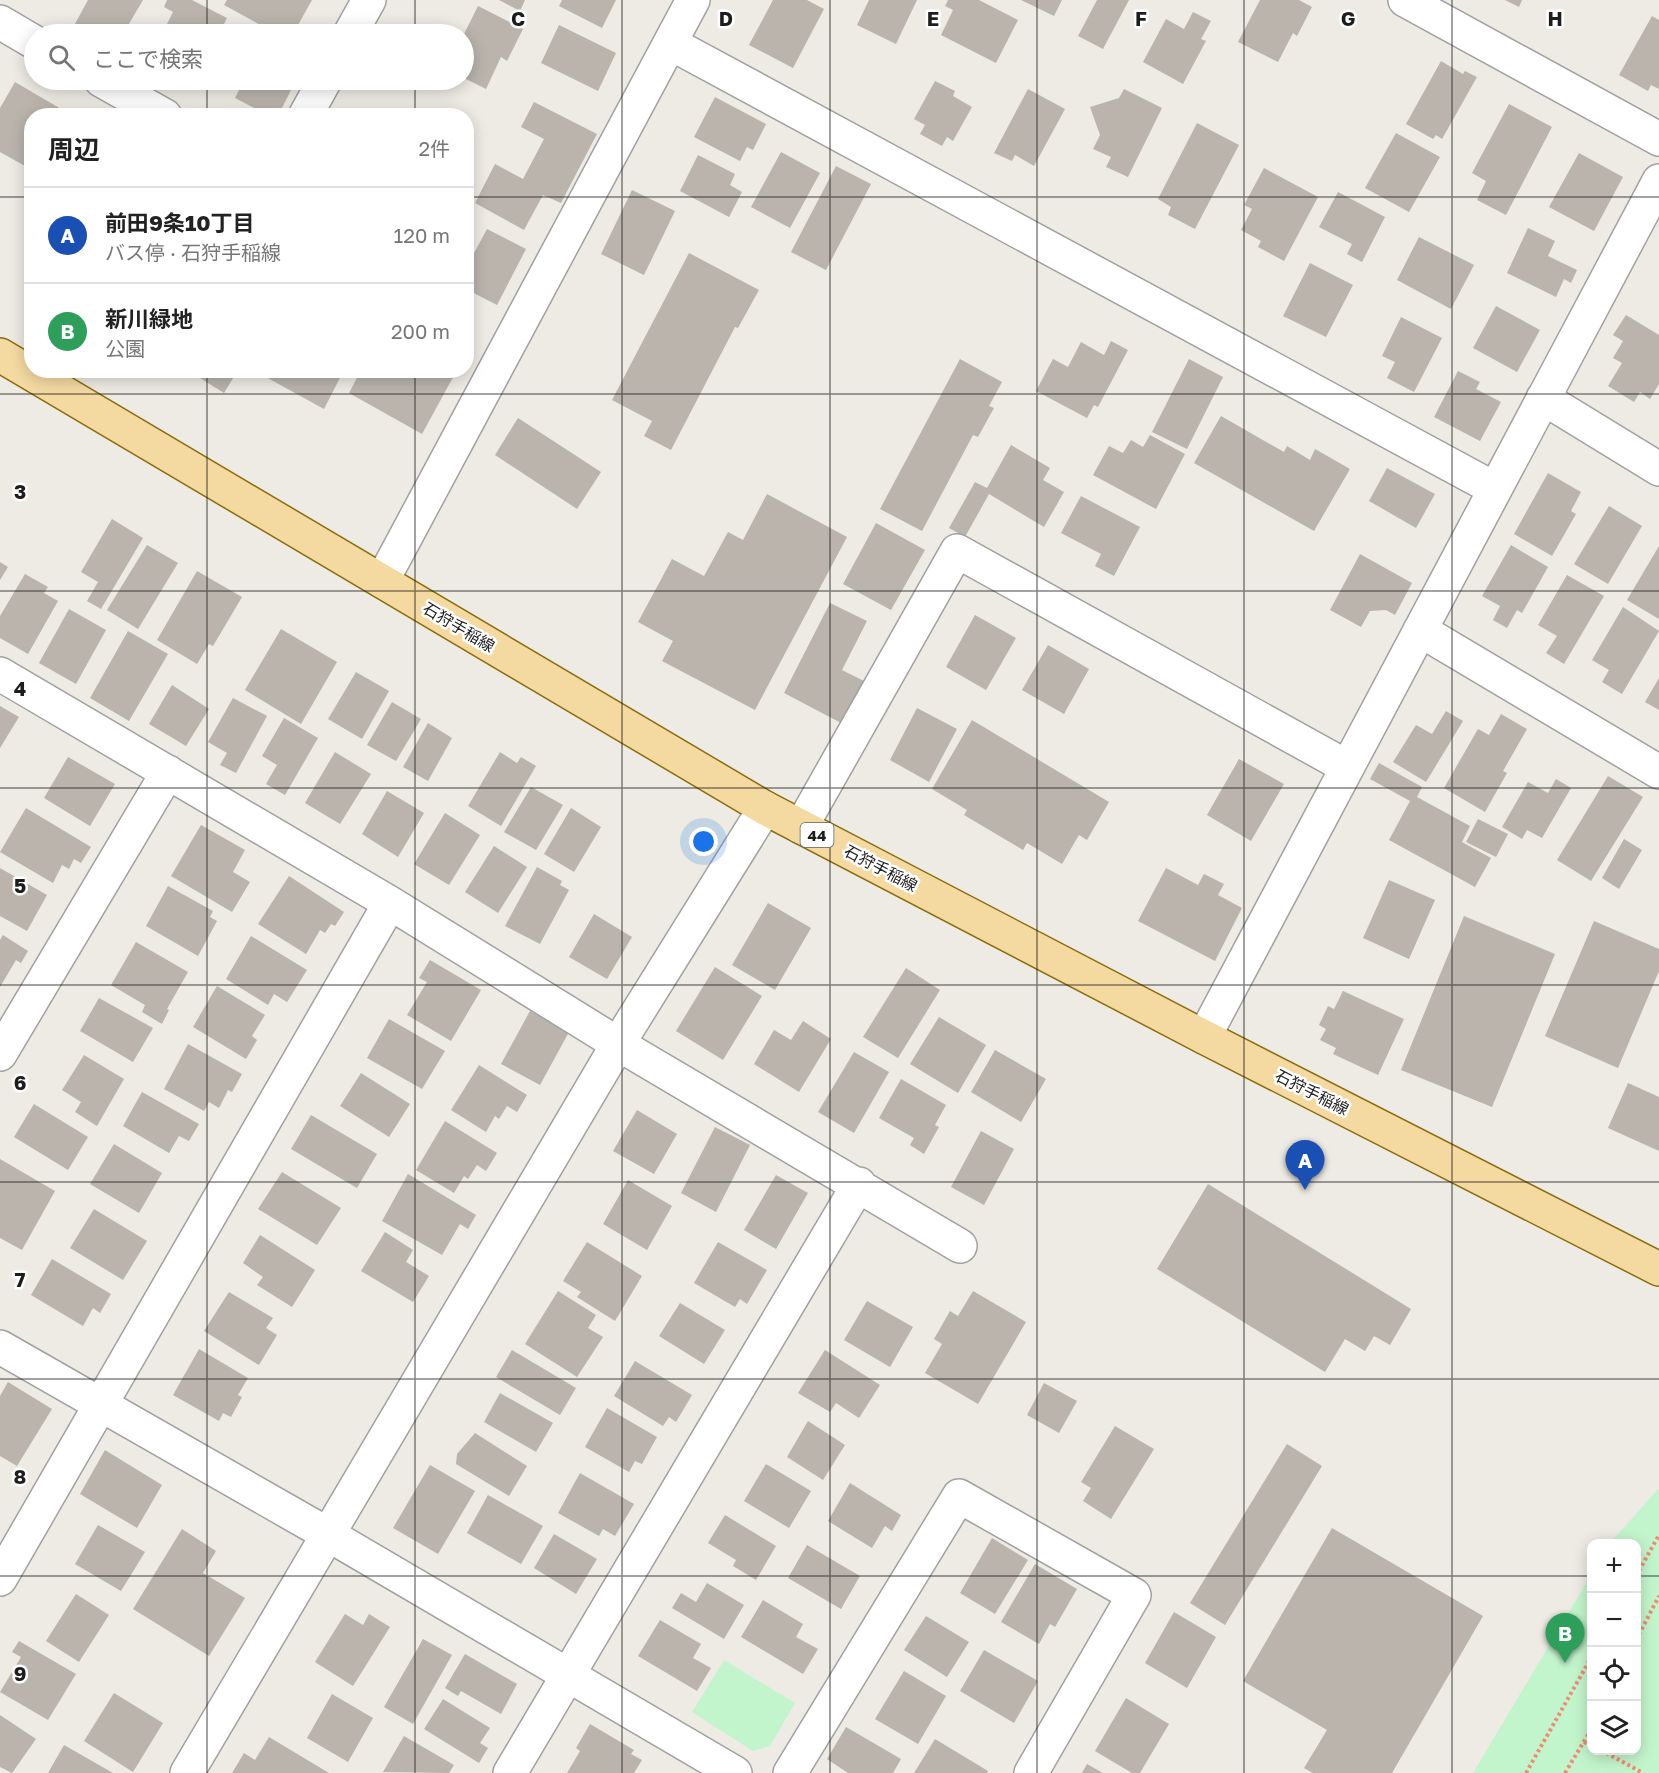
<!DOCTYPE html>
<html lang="ja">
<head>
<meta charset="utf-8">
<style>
  body { margin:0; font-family:"Golos Text","Noto Sans JP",sans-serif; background:#f6f6f6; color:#222 }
  .controls { position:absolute; right:18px; bottom:18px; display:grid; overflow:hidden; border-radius:12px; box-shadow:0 3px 15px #0003 }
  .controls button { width:54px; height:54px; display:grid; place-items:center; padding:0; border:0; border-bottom:2px solid #e0e0e0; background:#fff; color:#222; font:30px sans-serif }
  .you { position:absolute; left:704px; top:842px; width:21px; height:21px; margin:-15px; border:4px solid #fff; border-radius:50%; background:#1a73e8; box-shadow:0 0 0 9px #1a73e833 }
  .badge { display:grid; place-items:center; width:39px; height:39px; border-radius:50%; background:#2563eb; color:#fff; font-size:20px; font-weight:700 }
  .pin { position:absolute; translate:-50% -50px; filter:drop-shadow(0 2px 3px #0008) }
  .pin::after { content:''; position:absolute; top:32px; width:21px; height:18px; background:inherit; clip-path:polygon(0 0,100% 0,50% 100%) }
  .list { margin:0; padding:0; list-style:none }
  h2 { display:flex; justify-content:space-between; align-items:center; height:78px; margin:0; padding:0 24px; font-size:26px }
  h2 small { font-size:20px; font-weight:400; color:#767676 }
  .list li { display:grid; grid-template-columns:39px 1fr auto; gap:18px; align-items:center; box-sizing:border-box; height:96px; padding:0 24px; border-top:2px solid #e0e0e0 }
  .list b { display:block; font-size:22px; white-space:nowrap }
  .list p { margin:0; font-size:20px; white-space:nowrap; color:#767676 }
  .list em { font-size:20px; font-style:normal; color:#767676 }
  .icon { flex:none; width:33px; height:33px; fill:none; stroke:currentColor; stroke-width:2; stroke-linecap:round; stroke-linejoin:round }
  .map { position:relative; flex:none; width:1659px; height:1773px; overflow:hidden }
  .search { position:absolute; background:#fff; box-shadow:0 3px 15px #0003; left:24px; top:24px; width:450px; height:66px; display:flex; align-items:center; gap:15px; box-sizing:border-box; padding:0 21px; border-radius:33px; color:#767676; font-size:22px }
  .panel { position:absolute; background:#fff; box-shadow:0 3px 15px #0003; left:24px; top:108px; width:450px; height:270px; border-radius:24px }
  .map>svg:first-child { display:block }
  .park { fill:#c3f5cc }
  .building { fill:#bab4ad }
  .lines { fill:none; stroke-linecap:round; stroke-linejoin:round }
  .street-casing { stroke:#a1a1a1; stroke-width:36 }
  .primary-casing { stroke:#8a6d0b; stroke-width:36 }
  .path { stroke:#ee8d73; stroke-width:4; stroke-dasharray:3 3; stroke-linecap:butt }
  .street { stroke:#fff; stroke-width:33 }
  .primary { stroke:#f4d9a1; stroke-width:33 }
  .grid { fill:none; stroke:#1d1d1d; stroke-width:1.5; stroke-opacity:0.55 }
  .labels { text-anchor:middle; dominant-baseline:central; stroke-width:5; stroke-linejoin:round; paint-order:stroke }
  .shield { fill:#fff; stroke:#616161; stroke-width:1.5 }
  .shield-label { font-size:15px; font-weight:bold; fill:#1d1d1d }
  .street-label { font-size:16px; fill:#1d1d1d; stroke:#fff }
  .grid-label { font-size:20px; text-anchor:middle; font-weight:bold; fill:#1d1d1d; stroke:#fff; stroke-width:5; stroke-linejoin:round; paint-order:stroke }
</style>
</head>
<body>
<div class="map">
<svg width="1659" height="1773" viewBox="0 0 1659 1773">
  <rect width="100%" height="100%" fill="#edebe3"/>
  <path class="park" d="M1659,1488V1773H1473L1591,1575L1592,1750H1636V1544L1610,1543Z
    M724,1660L795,1703L770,1746L753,1751L692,1712Z"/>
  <path class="building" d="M88,0H143L123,34H73L70,33Z
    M167,0H192L227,18L219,34H162L173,12L164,7Z
    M227,0H312L293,34H277L224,5Z
    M499,0H525L520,11Z
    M562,0H616L602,28L559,6Z
    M773,0H807L824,9L793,68L749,45Z
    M869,0H917L896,44L857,25Z
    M948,0H979L1018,20L996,63L941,35L953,10L945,6Z
    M1021,0H1062L1054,16Z
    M1097,0H1129L1103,49L1078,36Z
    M1260,0H1299L1312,7L1297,36L1293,33L1278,62L1238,42Z
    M1505,0H1522L1519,7Z
    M478,6L523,29L507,61L501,57L486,89L464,78V34H458L460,32L464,34Z
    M1193,12L1211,21L1201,39L1206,41L1183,84L1143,62L1166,19L1184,29Z
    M1652,16L1659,20V89L1651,85L1648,91L1619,75Z
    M559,25L616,53L598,91L541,63Z
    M242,27L256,34H238Z
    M1441,61L1463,74L1465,71L1477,77L1442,139L1436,135L1433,139L1406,124Z
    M244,80H296L278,116H269L235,98Z
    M935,81L955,91L953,96L972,107L953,141L947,137L942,146L920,134L925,125L914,119Z
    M15,82L73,116H32V170L0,152V108Z
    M1028,89L1065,109L1034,166L1015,155L1012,161L994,153Z
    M1124,89L1162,108L1128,177L1106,167L1111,157L1093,149L1100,135L1090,107L1119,98Z
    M715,97L766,124L753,150L747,147L740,161L694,137Z
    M534,102L597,134L561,203L543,195L524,230L475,203L495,164L523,179L544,139L521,127Z
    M1509,104L1552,127L1506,215L1477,200L1486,181L1472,173Z
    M1197,123L1239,145L1195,229L1168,215L1171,207L1158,199Z
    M1396,133L1440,157L1409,212L1365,188Z
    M781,152L820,173L790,228L751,207Z
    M1579,153L1623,177L1594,231L1549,207Z
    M698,155L735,174L730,185L742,192L729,217L680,191Z
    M836,166L871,184L826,270L791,252Z
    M1264,168L1318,197L1284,261L1258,247L1261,241L1241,230L1252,209L1244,205Z
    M632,190L675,211L644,275L601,254Z
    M1338,192L1385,217L1362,262L1347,254L1352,244L1319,227Z
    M1528,228L1555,241L1548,256L1577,270L1571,283L1564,279L1556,297L1507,273Z
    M487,229L526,249L497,305L466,289V268Z
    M1419,237L1474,265L1451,309L1397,280Z
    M689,253L759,290L738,328L735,327L671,450L644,436L652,421L612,400Z
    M1310,263L1353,285L1326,337L1283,316Z
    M1496,306L1540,330L1517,372L1473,348Z
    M1626,315L1659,335V384L1650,399L1640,392L1634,402L1608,386L1622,363L1613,358L1623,341L1613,335Z
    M1401,317L1442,338L1414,392L1387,378L1395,362L1382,356Z
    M1111,341L1128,350L1098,407L1094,405L1087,418L1036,391L1053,359L1068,367L1081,342L1104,355Z
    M960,359L1002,382L989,406L994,408L978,437L973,435L922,531L880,509Z
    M1189,359L1223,377L1187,449L1152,432Z
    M187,370H238L224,393Z
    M253,370H344L324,409Z
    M361,370H457L422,434L349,393Z
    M1458,371L1480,382L1476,389L1501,402L1480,441L1434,417Z
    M1221,416L1284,452L1287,446L1310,460L1315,449L1350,469L1314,531L1194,463Z
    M518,418L601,472L577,509L495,455Z
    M1150,435L1185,454L1156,509L1093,475L1109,446L1123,453L1131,440L1143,447Z
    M1011,445L1050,468L1043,480L1064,492L1044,527L989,494L965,537L949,528L975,482L987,488Z
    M1387,468L1435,494L1416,528L1369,501Z
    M1548,473L1581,492L1571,511L1576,514L1552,556L1514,534Z
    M767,494L847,537L755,710L662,661L673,641L638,622L672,559L704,576L728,532L743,540Z
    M1081,496L1140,527L1114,576L1095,566L1101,554L1061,533Z
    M1609,506L1642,526L1608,584L1574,564Z
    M112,519L143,538L101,609L87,601L98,582L81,572Z
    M876,523L925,550L891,610L843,584Z
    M147,545L178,563L138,629L107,610Z
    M1511,545L1548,567L1522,613L1517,610L1507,628L1493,620L1500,606L1482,596Z
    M1659,546V619L1627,600Z
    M1360,554L1412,583L1395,615L1386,610L1370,611L1361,627L1330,610Z
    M0,562L8,567L0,580Z
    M197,571L242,597L213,646L209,644L197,664L157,640Z
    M25,574L48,587L44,593L58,601L28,654L0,638V616Z
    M1567,575L1604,596L1564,664L1546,653L1557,636L1538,625Z
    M830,603L867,621L842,670L864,681L843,724L784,693Z
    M1623,607L1659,631L1622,694L1602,682L1609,670L1592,660Z
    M69,609L106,630L76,684L39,663Z
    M975,615L1016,638L986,690L946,667Z
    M281,629L337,662L301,724L245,690Z
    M128,631L168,654L129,721L90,698Z
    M1048,645L1089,669L1064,714L1022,690Z
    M356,672L389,691L362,739L328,719Z
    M1659,678V710L1645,702Z
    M172,685L209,709L186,746L149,724Z
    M233,698L267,716L236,773L220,765L227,753L208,742Z
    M392,702L421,719L396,761L367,745Z
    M0,706L19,717L0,748Z
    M917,708L957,729L929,782L890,760Z
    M1446,711L1463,721L1426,782L1393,762L1416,725L1432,734Z
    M1501,714L1527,729L1503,771L1507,773L1485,812L1444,788L1478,729L1489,735Z
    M284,718L318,738L285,795L266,784L277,765L262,756Z
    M972,720L1109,802L1087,840L1079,835L1062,864L1027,843L1023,850L964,815L967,810L932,789Z
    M428,723L452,738L428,781L403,767Z
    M335,752L371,774L340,824L305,803Z
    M500,752L517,763L521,757L536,766L501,826L468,806Z
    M68,757L115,784L90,826L44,798Z
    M1239,759L1284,784L1251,841L1207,815Z
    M1379,763L1422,787L1417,797L1470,826L1462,842L1491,858L1475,887L1389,840L1410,801L1370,779Z
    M1608,776L1643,797L1591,881L1557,860Z
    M1556,779L1571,788L1542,838L1527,830L1522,839L1502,827L1528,782L1548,793Z
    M531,787L563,805L536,850L504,832Z
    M387,791L424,813L398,857L362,834Z
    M26,808L91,847L81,863L74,859L69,869L62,865L53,883L0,852Z
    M571,808L601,827L574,872L544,854Z
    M445,813L480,835L449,885L414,864Z
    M1478,819L1508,834L1496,857L1466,842Z
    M201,825L245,850L233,872L250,882L232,912L171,876Z
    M1624,839L1642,850L1619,889L1602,878Z
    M494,846L527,867L498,913L465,892Z
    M537,867L562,881L560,885L569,890L540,944L505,926Z
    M0,868L47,895L27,931L0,916Z
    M1166,868L1198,885L1204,874L1224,884L1218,895L1242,908L1215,961L1138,921Z
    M289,876L344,912L335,926L331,924L325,933L320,930L306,954L258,924Z
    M1389,880L1435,900L1409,959L1363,938Z
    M168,886L213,911L210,917L217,921L198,956L146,926Z
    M768,903L811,928L775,990L732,965Z
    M594,914L632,937L607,979L569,957Z
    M1464,916L1555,954L1492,1107L1401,1070Z
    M1594,921L1659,949V971L1618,1068L1545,1036Z
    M3,935L28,951L21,963L16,960L0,987V940Z
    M251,936L307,970L287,1002L274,994L268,1005L226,979Z
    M136,942L188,972L167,1009L169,1010L162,1024L142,1012L145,1005L111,985Z
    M430,960L481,990L451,1041L407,1015L427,982L419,978Z
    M715,967L762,996L723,1060L676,1031Z
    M906,968L940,990L898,1058L863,1037Z
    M217,986L265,1015L252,1036L257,1040L246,1059L193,1027Z
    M1343,991L1404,1019L1378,1075L1333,1054L1336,1048L1320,1040L1326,1029L1319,1025L1328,1006L1334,1009Z
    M99,998L153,1028L133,1062L80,1031Z
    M530,1011L569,1032L540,1085L501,1064Z
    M939,1017L986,1045L958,1093L910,1064Z
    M389,1019L445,1051L422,1089L367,1058Z
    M803,1021L831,1039L799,1092L754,1064L774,1030L791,1040Z
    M188,1044L242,1074L232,1092L228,1090L219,1108L209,1102L204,1111L164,1089Z
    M995,1050L1046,1079L1021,1122L971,1092Z
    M854,1052L889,1072L854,1133L818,1112Z
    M84,1055L124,1079L97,1126L75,1112L81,1102L62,1090Z
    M479,1065L527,1095L517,1112L507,1106L499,1119L495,1116L486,1132L451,1110Z
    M361,1073L410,1104L389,1137L340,1106Z
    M901,1079L946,1105L935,1125L939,1127L924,1154L910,1145L914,1138L879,1118Z
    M1628,1083L1659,1097V1151L1608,1128Z
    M142,1092L199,1124L189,1141L179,1136L169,1153L123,1126Z
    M34,1104L88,1137L68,1170L14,1137Z
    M637,1110L677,1134L654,1174L613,1151Z
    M311,1115L377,1154L357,1188L291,1149Z
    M445,1121L497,1153L486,1171L477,1165L468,1179L464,1176L454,1193L416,1170Z
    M715,1127L750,1145L716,1212L681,1193Z
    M981,1131L1014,1149L984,1205L951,1187Z
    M114,1144L162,1173L139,1213L90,1184Z
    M0,1159L55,1191L22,1250L0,1238Z
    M282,1172L341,1208L317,1245L258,1209Z
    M408,1174L476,1215L468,1229L460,1224L442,1255L382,1221Z
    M776,1175L808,1193L776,1249L744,1230Z
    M628,1180L672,1206L647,1250L603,1224Z
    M1208,1184L1411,1309L1390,1345L1374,1336L1365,1351L1345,1339L1325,1372L1157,1269Z
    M94,1209L147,1241L123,1280L70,1248Z
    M385,1232L413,1250L406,1262L429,1276L413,1302L361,1271Z
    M260,1235L315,1270L292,1307L257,1285L263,1277L243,1263Z
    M587,1242L642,1276L615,1321L577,1297L581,1292L563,1281Z
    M718,1242L767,1270L747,1304L740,1299L735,1307L694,1283Z
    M52,1259L111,1294L100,1313L93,1308L83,1326L31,1295Z
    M558,1291L596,1315L588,1328L603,1337L577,1377L525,1344Z
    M973,1291L1026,1322L978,1404L925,1373L942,1344L934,1339L950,1311L958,1316Z
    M229,1292L273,1318L266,1328L277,1335L259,1365L204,1331Z
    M867,1301L913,1327L890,1367L844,1340Z
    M680,1303L725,1330L704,1364L659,1336Z
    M199,1349L248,1378L238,1395L242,1397L231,1417L223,1413L219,1421L173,1395Z
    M512,1350L576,1388L560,1415L496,1377Z
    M825,1350L880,1385L859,1418L836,1403L830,1412L798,1393Z
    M635,1361L692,1395L676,1422L669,1417L663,1426L614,1396Z
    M8,1382L52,1409L17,1466L0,1456V1396Z
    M1044,1383L1077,1401L1059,1433L1027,1415Z
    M500,1393L553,1423L536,1452L484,1422Z
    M607,1408L657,1437L642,1464L635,1461L629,1472L585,1447Z
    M808,1421L845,1445L823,1480L787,1457Z
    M1115,1426L1154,1449L1111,1519L1083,1501L1091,1488L1081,1482Z
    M475,1433L527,1466L509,1496L456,1464L457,1454Z
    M1287,1444L1322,1466L1225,1625L1190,1603Z
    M105,1450L162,1485L137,1528L80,1494Z
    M766,1464L811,1491L789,1528L744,1501Z
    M430,1465L475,1491L438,1554L393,1528Z
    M580,1473L634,1504L615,1536L603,1529L599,1536L558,1513Z
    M850,1483L901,1515L892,1531L885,1526L872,1548L828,1521Z
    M488,1495L543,1526L521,1564L467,1533Z
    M725,1515L776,1546L756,1580L733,1566L736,1560L708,1543Z
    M98,1525L145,1552L121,1591L75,1564Z
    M1332,1528L1483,1616L1392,1773H1313L1304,1768L1327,1730L1243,1681Z
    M182,1529L216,1551L203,1573L245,1598L209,1656L133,1609Z
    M554,1534L597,1559L576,1594L534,1568Z
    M992,1538L1028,1560L995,1614L960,1593Z
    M807,1545L860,1576L841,1609L788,1578Z
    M1035,1564L1077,1589L1055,1627L1050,1624L1039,1644L1001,1622Z
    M707,1583L744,1605L724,1639L672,1608L681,1593L696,1602Z
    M76,1594L109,1615L79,1662L46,1641Z
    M763,1600L803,1624L796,1637L818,1649L803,1674L741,1637Z
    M1174,1612L1216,1637L1187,1688L1145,1663Z
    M345,1614L363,1625L369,1614L390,1627L353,1686L315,1662Z
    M926,1616L969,1642L947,1677L904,1650Z
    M660,1620L701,1644L693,1658L711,1668L697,1691L638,1656Z
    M423,1639L452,1655L413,1724L384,1707Z
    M19,1641L76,1674L48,1720L0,1692L21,1657L12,1652Z
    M984,1650L1038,1681L1014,1723L960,1691Z
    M465,1654L517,1684L501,1714L461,1691L458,1696L445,1688Z
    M904,1671L946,1696L918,1744L875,1719Z
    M114,1693L163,1723L133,1772L84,1741Z
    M332,1694L373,1718L348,1762L307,1738Z
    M1126,1698L1169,1724L1140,1773H1132L1095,1751Z
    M443,1699L490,1728L480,1743L488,1748L479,1763L424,1729Z
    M0,1715L36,1739L12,1773L0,1767Z
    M590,1724L634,1750L631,1754L642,1760L634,1773H567L580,1751L576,1748Z
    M846,1727L901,1759L893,1773H848L827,1759Z
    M404,1736L454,1765L449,1773L383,1772Z
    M269,1737L329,1773H232L244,1753L255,1760Z
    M935,1739L988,1771L987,1773H914Z
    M64,1745L113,1773H48Z
    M1087,1764L1103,1773H1082Z"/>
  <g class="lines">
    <g class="street-casing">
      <path id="street" d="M1405,0L1659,139
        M0,22L34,42
        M350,34L369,0
        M670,43L1495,489
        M101,80L165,116
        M305,116L325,80
        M1543,398L1659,469
        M382,581L693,0
        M1420,630L1659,772
        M0,674L390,903L618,1044L960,1246
        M801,827L957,551L1347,767
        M1204,1037L1659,181
        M0,1054L168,772
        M0,1347L329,1535L735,1773
        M0,1579L390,903
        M187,1773L618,1044L765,808
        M510,1773L859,1184
        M790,1773L959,1496L1134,1595L1031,1773"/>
    </g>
    <g class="primary-casing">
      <path id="primary" d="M0,355L765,808L1204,1037L1659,1269"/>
    </g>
    <path class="path" d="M1636,1576L1659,1535
      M1636,1640L1659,1596
      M1584,1742L1592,1746
      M1601,1750L1643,1773
      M1526,1773L1592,1656
      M1565,1773L1592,1728"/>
    <use href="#street" class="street"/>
    <use href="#primary" class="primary"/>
  </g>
  <path class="grid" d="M207,0V34M415,0V34M622,0V1773M830,0V1773M1037,0V1773M1244,0V1773M1452,0V1773M207,80V116M415,80V116M0,197H32M466,197H1659M207,370V1773M415,370V1773M0,394H1659M0,591H1659M0,788H1659M0,985H1659M0,1182H1659M0,1379H1659M0,1576H1592M1636,1576H1659"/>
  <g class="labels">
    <rect class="shield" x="800.5" y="823" width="33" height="24" rx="4.5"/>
    <g class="shield-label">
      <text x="817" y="835">44</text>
    </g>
    <g class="street-label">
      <text transform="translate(459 627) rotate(31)">石狩手稲線</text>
      <text transform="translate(881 868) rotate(28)">石狩手稲線</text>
      <text transform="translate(1312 1092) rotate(27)">石狩手稲線</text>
    </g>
  </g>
  <g class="grid-label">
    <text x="518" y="26">C</text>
    <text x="726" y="26">D</text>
    <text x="933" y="26">E</text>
    <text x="1141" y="26">F</text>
    <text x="1348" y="26">G</text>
    <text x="1555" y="26">H</text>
    <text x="20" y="499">3</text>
    <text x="20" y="696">4</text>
    <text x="20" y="893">5</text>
    <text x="20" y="1090">6</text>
    <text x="20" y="1287">7</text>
    <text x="20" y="1484">8</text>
    <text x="20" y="1681">9</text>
  </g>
</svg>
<div class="controls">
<button>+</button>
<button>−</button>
<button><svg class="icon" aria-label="locate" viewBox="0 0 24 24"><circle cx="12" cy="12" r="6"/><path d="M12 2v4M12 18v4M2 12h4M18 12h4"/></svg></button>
<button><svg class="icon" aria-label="layers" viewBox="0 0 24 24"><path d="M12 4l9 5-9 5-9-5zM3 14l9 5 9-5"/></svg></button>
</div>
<div class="you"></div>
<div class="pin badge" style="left:1305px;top:1190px;background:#1a4fb4">A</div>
<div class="pin badge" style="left:1565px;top:1663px;background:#2e9e5b">B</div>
<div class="search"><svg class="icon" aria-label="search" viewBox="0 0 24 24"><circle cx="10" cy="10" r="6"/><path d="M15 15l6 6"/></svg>ここで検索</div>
<section class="panel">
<h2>周辺<small>2件</small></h2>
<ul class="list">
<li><span class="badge" style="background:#1a4fb4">A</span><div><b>前田9条10丁目</b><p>バス停 · 石狩手稲線</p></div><em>120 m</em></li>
<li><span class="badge" style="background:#2e9e5b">B</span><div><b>新川緑地</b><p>公園</p></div><em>200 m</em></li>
</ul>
</section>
</div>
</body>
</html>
